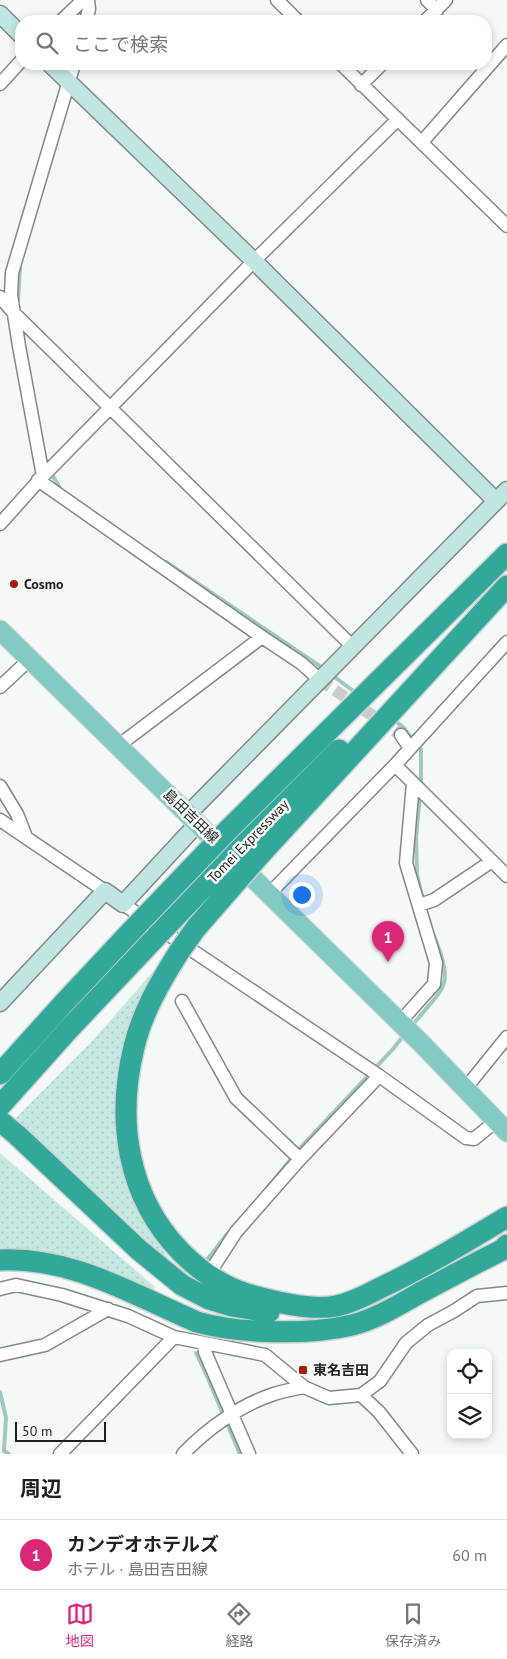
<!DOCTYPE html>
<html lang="ja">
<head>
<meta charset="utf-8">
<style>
  body { margin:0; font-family:"PT Sans","Noto Sans JP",sans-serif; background:#f2f2f2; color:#222 }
  .controls { position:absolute; right:15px; bottom:15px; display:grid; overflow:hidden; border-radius:10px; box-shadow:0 2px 8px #0003 }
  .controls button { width:45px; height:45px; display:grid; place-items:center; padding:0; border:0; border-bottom:1px solid #e0e0e0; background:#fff; color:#222; font:25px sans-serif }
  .scale { position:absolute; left:15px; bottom:12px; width:91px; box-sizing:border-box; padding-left:5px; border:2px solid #1f2120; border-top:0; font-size:14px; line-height:18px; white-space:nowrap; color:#1f2120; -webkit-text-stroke:4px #f4f8f7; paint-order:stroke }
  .you { position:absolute; left:301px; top:894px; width:18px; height:18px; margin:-12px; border:4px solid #fff; border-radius:50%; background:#1a73e8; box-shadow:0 0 0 8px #1a73e833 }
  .badge { display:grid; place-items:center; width:32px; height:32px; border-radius:50%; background:#db2777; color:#fff; font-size:16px; font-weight:700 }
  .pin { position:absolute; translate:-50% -41px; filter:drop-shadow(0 1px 2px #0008) }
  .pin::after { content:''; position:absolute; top:26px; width:18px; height:15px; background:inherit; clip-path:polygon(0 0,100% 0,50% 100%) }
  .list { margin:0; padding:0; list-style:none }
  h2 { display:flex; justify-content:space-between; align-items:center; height:65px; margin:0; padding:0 20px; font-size:21px }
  h2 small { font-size:16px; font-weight:400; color:#767676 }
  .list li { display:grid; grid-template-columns:32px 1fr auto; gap:15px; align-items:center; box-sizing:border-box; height:70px; padding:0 20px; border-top:1px solid #e0e0e0 }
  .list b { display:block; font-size:19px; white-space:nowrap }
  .list p { margin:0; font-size:16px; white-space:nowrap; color:#767676 }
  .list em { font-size:16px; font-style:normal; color:#767676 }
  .icon { flex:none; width:28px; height:28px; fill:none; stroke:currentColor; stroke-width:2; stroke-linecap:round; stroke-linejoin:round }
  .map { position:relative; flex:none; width:507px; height:1454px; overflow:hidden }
  .search { position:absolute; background:#fff; box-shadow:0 2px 8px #0003; left:15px; right:15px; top:15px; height:55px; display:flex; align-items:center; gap:12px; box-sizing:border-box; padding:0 18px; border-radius:20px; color:#767676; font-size:19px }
  .sheet { height:135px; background:#fff }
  nav { display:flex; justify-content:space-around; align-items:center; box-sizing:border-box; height:70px; border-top:1px solid #e0e0e0; background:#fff; font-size:14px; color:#767676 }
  nav a { display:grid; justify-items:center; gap:2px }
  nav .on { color:#db2777 }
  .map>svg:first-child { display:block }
  .grass { fill:url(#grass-dots) }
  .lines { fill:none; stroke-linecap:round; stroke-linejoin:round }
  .stream { stroke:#a0c7c0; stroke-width:4 }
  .street-tunnel { stroke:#c9cdcc; stroke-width:12; stroke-dasharray:12 6; stroke-linecap:butt }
  .street-casing { stroke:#848887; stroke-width:15 }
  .secondary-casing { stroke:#848887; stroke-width:19 }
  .primary-casing { stroke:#d2d3d2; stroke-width:21 }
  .highway-casing { stroke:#d2d3d2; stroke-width:24 }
  .street { stroke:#fff; stroke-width:12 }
  .secondary { stroke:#c1e5e0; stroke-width:16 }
  .primary { stroke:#83cbc2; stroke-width:19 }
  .highway { stroke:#31a899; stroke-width:21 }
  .highway-bridge-casing { stroke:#d2d3d2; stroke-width:24; stroke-linecap:butt }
  .highway-bridge { stroke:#31a899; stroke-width:21 }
  .poi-dot { fill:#ab1d00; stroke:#f4f8f7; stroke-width:2 }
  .labels { text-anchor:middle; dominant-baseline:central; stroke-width:5; stroke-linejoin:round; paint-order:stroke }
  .poi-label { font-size:14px; font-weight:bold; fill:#1f2120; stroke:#f4f8f7; text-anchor:start }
  .street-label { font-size:14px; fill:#1f2120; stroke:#f4f8f7 }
</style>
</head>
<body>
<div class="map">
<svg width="507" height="1454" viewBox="0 0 507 1454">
  <defs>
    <pattern id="grass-dots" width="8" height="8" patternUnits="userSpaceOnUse" patternTransform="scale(1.25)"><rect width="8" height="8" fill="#c5e9e2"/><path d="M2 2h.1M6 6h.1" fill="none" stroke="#a9c8c2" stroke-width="1.8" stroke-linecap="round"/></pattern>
  </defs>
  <rect width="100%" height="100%" fill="#f4f8f7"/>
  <path class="grass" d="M159,965L139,1002L124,1048L117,1098V1139L123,1170L154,1237L173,1266L16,1118L94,1039Z
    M0,1153L155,1287L149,1294L0,1253Z"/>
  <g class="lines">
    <path class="stream" d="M18,300L20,267
      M51,473L60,488
      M166,562L324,669
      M332,675L352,690
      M394,720L403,727L413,740
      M418,745L421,750V787
      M420,794L416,837L417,875L422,896
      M412,1026C443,986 456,989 434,936
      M267,1188L301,1147L393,1049L404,1035
      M206,1261L228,1233
      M196,1353L207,1376L240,1454
      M0,1392L6,1418L4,1451L9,1454"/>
    <path class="street-tunnel" d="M320,680L401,735"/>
    <g class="street-casing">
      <path id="street" d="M277,0L298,21
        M427,0L437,10
        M61,21L83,0
        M86,21L89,9L88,0
        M425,21L446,0
        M341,64L507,226
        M0,84L21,61
        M361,85L382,64
        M422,142L507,45
        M0,297L14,313L353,647
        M43,476L19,346L11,295L12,273L74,64
        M38,480L262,637L301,663L320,680
        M0,524L43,476L254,261L398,119
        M0,687L30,659
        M401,735L410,748
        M118,746L262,637
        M395,765L507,876
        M0,786L17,814L26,837
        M0,820L105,891
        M269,894L395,765L507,642
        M123,904L378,1075L466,1138L474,1139L496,1121
        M419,905L434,900L492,861
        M182,1001L236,1098L300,1159
        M400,1022L434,984L436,963L406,863L413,783
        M465,1089L507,1037
        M214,1266L236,1232L300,1159L379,1076
        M0,1289L16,1285L62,1295L128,1316L174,1337L265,1355L304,1387L329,1398L361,1395L380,1381L406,1343L428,1325L454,1311L477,1296L507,1293
        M204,1344L205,1352L249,1454
        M0,1355L45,1345L108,1309
        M361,1395L379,1412L412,1454
        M60,1454L174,1337
        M183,1454C207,1429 240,1405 274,1394C283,1391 294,1389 304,1387"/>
    </g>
    <g class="secondary-casing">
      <path id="secondary" d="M0,14L21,35
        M50,64L254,261L496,501
        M188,814L507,490
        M0,1003L105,891L123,904L198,823"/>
    </g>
    <g class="primary-casing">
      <path id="primary" d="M0,630L422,1044L507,1132"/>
    </g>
    <g class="highway-casing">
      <path id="highway" d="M228,830L507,554
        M245,844L339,750
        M258,857L507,586
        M179,952C160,982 142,1013 134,1047C116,1120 127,1197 181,1252C200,1271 221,1286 247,1294C271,1301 311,1311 336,1306C351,1303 365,1296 378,1289C423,1268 465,1242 507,1217
        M0,1074L63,1004L138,924
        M0,1106L69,1029L156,937
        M0,1121L17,1135L139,1250L182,1285L209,1299L232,1306L269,1312
        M0,1260C74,1257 131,1294 197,1322C239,1334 310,1335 352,1325C376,1319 397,1306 418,1294C446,1279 474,1264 502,1250L507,1245"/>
    </g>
    <use href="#street" class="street"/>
    <use href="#secondary" class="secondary"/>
    <use href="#primary" class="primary"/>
    <use href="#highway" class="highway"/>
    <g class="highway-bridge-casing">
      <path id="highway-bridge" d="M138,924L228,830
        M156,937L245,844
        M179,952L196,928L258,857"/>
    </g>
    <use href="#highway-bridge" class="highway-bridge"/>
  </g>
  <g class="poi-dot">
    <circle cx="14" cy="584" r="5"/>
    <rect x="298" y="1365" width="10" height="10" rx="2.5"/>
  </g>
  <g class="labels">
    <g class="poi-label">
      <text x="24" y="584">Cosmo</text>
      <text x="313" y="1370">東名吉田</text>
    </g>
    <g class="street-label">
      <text transform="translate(191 816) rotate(44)">島田吉田線</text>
      <text transform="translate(248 841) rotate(-46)">Tomei Expressway</text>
    </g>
  </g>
</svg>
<div class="controls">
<button><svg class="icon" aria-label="locate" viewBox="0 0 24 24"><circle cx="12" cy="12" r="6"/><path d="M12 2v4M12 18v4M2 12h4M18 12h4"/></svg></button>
<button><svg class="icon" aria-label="layers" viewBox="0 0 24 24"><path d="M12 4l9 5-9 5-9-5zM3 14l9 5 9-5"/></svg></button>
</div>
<div class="scale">50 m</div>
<div class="you"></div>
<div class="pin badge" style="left:388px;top:962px">1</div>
<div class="search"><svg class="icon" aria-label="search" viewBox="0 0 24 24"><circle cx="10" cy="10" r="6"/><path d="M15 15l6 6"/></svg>ここで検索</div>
</div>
<section class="sheet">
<h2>周辺<small></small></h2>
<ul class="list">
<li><span class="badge">1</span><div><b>カンデオホテルズ</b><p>ホテル · 島田吉田線</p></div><em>60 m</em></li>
</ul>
</section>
<nav>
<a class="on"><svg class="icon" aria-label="map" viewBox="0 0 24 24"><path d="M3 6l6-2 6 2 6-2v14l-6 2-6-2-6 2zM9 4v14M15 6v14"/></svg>地図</a>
<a><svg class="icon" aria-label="directions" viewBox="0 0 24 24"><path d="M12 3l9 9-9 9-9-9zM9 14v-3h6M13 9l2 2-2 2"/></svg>経路</a>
<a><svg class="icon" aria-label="saved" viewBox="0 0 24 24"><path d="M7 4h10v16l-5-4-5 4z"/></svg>保存済み</a>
</nav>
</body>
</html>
